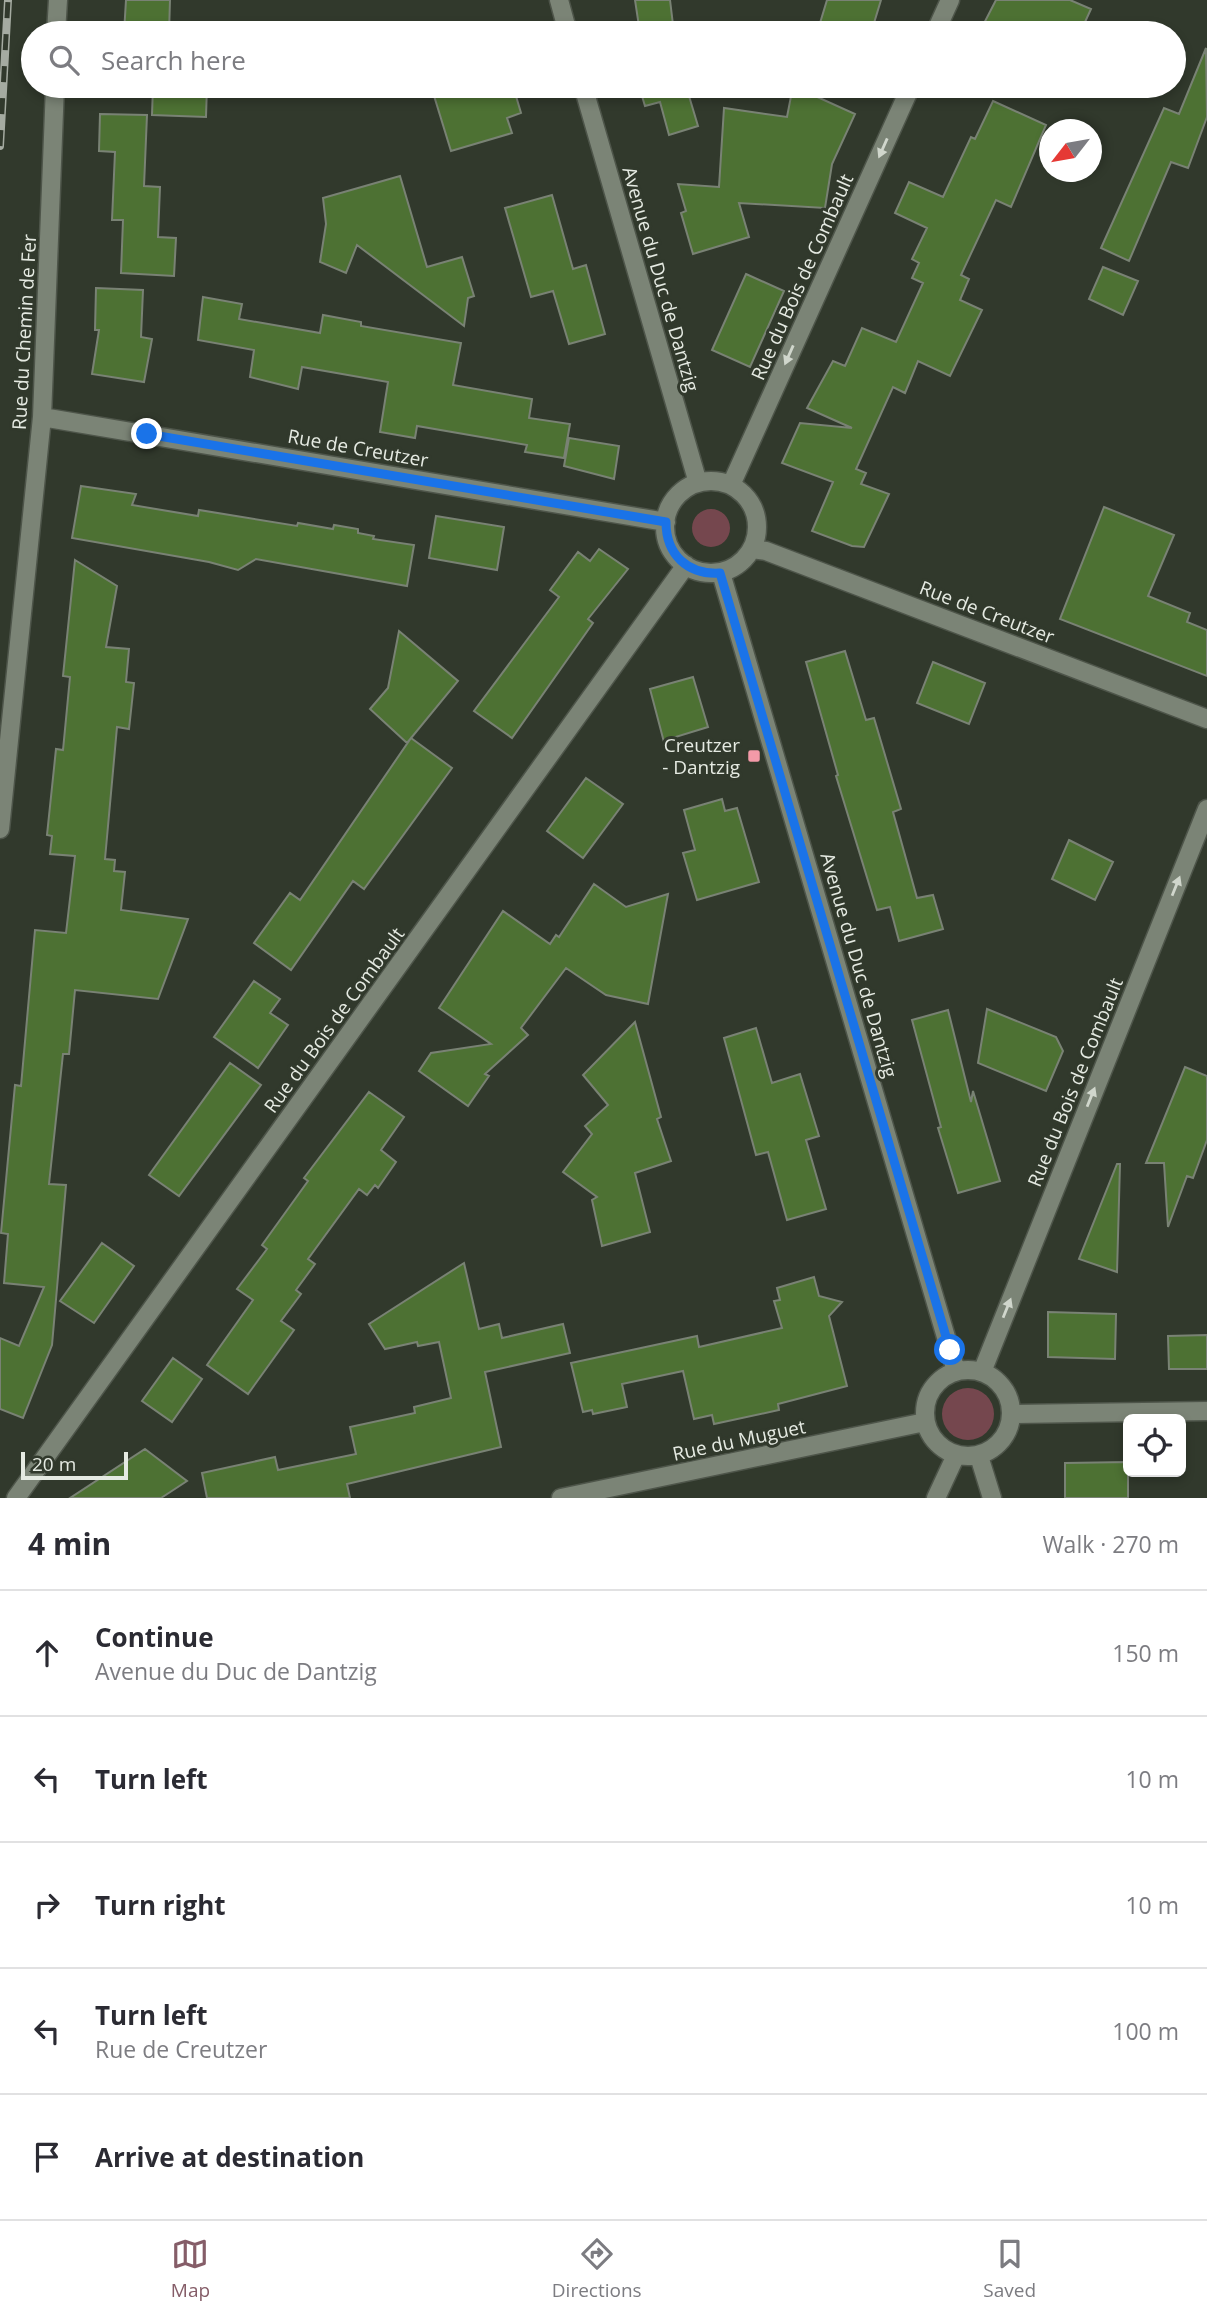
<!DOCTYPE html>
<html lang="en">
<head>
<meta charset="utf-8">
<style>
  body { margin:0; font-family:"Open Sans",sans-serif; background:#f7f7f7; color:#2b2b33 }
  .controls { position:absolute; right:21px; bottom:21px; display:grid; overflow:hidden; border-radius:10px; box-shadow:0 4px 10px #0003 }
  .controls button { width:63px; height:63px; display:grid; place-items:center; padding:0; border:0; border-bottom:2px solid #e1e1e2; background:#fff; color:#2b2b33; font:35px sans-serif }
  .compass { position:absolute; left:1039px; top:119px; width:63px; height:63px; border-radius:50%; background:#fff; box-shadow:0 4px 10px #0003; rotate:239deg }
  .scale { position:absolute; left:21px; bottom:18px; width:107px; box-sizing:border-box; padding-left:7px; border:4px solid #e5eae2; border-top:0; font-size:19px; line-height:24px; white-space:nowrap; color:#e5eae2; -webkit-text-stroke:5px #31392c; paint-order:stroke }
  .stop { position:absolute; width:21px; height:21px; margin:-16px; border:5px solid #1a73e8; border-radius:50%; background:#fff }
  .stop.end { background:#1a73e8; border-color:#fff; box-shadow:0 2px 7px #0008 }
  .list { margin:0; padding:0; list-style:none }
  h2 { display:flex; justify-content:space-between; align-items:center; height:91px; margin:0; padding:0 28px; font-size:30px }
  h2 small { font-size:23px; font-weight:400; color:#7c7c81 }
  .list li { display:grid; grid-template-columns:46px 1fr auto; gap:21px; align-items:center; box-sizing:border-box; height:126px; padding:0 28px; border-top:2px solid #e1e1e2 }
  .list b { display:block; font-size:26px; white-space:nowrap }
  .list p { margin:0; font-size:23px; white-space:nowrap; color:#7c7c81 }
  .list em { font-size:23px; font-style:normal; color:#7c7c81 }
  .icon { flex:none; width:38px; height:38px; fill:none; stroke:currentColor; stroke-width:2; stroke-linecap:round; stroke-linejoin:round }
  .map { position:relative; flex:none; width:1207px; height:1498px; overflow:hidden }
  .search { position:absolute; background:#fff; box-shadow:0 4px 10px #0003; left:21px; right:21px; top:21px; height:77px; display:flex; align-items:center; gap:18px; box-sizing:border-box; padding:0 24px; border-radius:38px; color:#7c7c81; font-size:26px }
  .sheet { height:721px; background:#fff }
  nav { display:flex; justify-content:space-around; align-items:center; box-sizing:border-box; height:98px; border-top:2px solid #e1e1e2; background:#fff; font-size:19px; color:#7c7c81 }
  nav a { display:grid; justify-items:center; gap:4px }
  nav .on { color:#855d68 }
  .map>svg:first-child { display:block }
  .green { fill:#75474e }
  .building { fill:#4d7133; stroke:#798274; stroke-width:2 }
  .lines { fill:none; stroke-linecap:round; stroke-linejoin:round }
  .minor-casing { stroke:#4e554a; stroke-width:21 }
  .minor { stroke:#7b8476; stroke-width:18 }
  .rail-casing { stroke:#a5aba1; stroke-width:8 }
  .rail { stroke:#31392c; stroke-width:5; stroke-dasharray:16; stroke-linecap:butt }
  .oneway { fill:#d0d6cc }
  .route { stroke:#1a73e8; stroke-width:9 }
  .poi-dot { fill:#f39aa8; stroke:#31392c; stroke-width:2.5 }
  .labels { text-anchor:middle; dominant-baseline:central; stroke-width:6; stroke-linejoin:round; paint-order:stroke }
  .street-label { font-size:19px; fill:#e5eae2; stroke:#31392c }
  .poi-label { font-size:19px; fill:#e5eae2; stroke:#31392c; text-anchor:end }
</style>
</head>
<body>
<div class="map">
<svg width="1207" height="1498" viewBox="0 0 1207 1498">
  <rect width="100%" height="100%" fill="#31392c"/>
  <path class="green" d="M692 528a19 19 0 1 1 38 0a19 19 0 1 1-38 0Z
    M942 1414a26 26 0 1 1 52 0a26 26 0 1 1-52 0Z"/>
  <path class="building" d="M126,0H170L169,33H124Z
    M635,0H670L674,33H640Z
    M827,0H881L871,33H817Z
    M996,0H1070L1091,9L1080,33H979Z
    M1206,48L1207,117L1188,168L1171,162L1129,261L1101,248L1164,108L1179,114Z
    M153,86H207L206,117L152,115Z
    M431,86H513L521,113L507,118L512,133L451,151Z
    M639,86H686L698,126L669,135L660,102L645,106Z
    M793,86L855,114L832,164L825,208L739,203L749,237L693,254L681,213L686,211L678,184L719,187L724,108L787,117Z
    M993,101L1046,125L1011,207L996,200L961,275L969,279L960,300L982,310L950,376L918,361L905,393L893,387L856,469L866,473L861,484L889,494L864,547L852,546L812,531L833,482L782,463L800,423L852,428L807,408L833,361L845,366L862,328L896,342L923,283L912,278L919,263L912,259L927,228L895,213L909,182L943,197L971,137L975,139Z
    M100,114L147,115L144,186L160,187L158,237L176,238L174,276L121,273L123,220H112L115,152L99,151Z
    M400,176L427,267L462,257L474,296L468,298L464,326L357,245L346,273L320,262L326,224L323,198Z
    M552,195L573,269L586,265L605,334L569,344L553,291L531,297L505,208Z
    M1103,267L1138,281L1123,315L1089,299Z
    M746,274L784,291L750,367L712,350Z
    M96,288L143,290L141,337L152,339L144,382L92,374L99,330H95Z
    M203,297L242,304L239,319L320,333L323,315L361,322V326L461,343L453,385L532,399L529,418L570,424L564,458L525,452L527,445L417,426L415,438L380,432L388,382L302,367L298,389L250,377L254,350L198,340Z
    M569,438L619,446L614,479L564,466Z
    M81,486L136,494L132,505L198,516L199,510L297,526L298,523L333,529L334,525L358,529V533L374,536L373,539L414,545L407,586L256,559L238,570L209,562L72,538Z
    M1104,507L1174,535L1148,596L1190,613L1187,622L1207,630V676L1060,619Z
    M436,516L504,527L497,570L429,558Z
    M599,549L628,569L588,619L593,623L512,738L474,711L559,597L550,590L578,552L590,561Z
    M75,560L117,586L106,647L129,649L126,682L134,683L129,729L117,727L105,859L115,860L114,871L125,872L121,910L188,919L158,999L75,990L69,1054H63L49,1184L66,1185L52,1345L23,1418L0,1409V1338L19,1346L44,1287L4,1283L8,1234L1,1233L15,1085L21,1086L35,930L66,933L75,856L50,854L52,836L47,835L56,749L63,750L70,677L63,676Z
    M399,631L458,681L407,743L370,709L388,688Z
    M845,651L866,720L874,718L901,809L893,812L917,898L933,895L943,929L899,941L890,907L877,910L836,776L838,775L806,662Z
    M933,662L985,683L969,724L917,703Z
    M693,677L708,727L672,738L665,746L650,689Z
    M411,738L452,768L364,889L353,881L291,970L254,943L290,893L300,900Z
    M586,778L623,804L583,858L547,831Z
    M722,799L725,811L737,808L759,882L697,900L683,853L695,850L684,810Z
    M1069,840L1113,862L1095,900L1052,879Z
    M594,884L626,907L668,894L648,1004L606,995L566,968L521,1028L528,1035L485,1074L489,1076L468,1106L419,1071L431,1053L491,1044L439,1008L503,911L550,944L556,935L559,937Z
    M254,981L280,999L270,1013L288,1025L258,1068L214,1037Z
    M987,1009L1056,1037L1063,1051L1046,1091L978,1063Z
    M948,1010L971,1102L973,1091L1000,1181L958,1193L938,1128L941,1127L912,1020Z
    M635,1022L661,1117L657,1119L671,1161L635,1173L650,1232L602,1246L592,1200L597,1197L563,1172L592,1134L585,1126L608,1105L583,1075Z
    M756,1028L772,1083L800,1074L819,1136L806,1140L826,1209L787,1220L768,1152L756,1155L724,1038Z
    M230,1063L261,1085L179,1196L149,1175Z
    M1185,1067L1207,1076V1140L1193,1178L1187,1176L1168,1227L1164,1163H1146Z
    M369,1092L404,1117L381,1150L396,1162L378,1188L375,1185L367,1195L359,1189L308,1259L315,1264L296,1290L301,1294L281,1321L294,1330L248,1394L207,1365L253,1300L237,1289L267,1249L262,1245L308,1181L304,1178Z
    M1117,1164H1120L1117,1272L1079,1259Z
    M102,1243L134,1266L94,1323L60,1301Z
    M464,1263L479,1329L499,1324L502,1338L563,1324L570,1353L485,1372L501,1447L347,1484L350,1498H207L202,1473L275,1457L278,1470L356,1454L350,1427L415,1413L414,1407L451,1398L439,1342L418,1346L417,1342L385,1349L369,1324Z
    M814,1277L819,1296L842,1302L829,1316L847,1386L778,1404L779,1410L714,1424L712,1415L694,1419L683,1371L622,1384L627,1407L593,1414L592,1410L583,1412L571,1363L697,1336L699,1347L782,1328L774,1301L780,1300L777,1288Z
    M1048,1312L1116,1314L1115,1359L1048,1357Z
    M1207,1335V1369H1169L1168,1336Z
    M173,1358L202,1379L172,1422L142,1401Z
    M145,1449L187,1481L161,1498H70Z
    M1128,1462V1498H1065V1463Z"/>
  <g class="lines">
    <g class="minor-casing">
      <path id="minor" d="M559,0L568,33
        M56,33L58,0
        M935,33L950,0
        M583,86L698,483
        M42,417L666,522
        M665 527a46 46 0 1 1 92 0a46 46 0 1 1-92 0Z
        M731,485L911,86
        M752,549L766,551L1207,719
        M721,573L956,1371
        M0,829L42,417L55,86
        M925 1413a43 43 0 1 1 86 0a43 43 0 1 1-86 0Z
        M982,1372L1207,809
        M1011,1414L1207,1411
        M979,1456L992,1498
        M16,1498L686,565
        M561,1498L925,1422
        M936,1498L956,1455"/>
    </g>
    <use href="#minor" class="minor"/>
    <g class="rail-casing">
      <path id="rail" d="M0,146L8,0"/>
    </g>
    <use href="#rail" class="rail"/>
  </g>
  <defs><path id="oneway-solid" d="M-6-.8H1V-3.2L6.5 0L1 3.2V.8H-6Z" transform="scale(1.75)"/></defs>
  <g class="oneway">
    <use href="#oneway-solid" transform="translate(883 148) rotate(114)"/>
    <use href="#oneway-solid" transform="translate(789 355) rotate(114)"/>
    <use href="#oneway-solid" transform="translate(1176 886) rotate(-68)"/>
    <use href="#oneway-solid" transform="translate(1091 1097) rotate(-68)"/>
    <use href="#oneway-solid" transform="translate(1007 1308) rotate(-68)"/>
  </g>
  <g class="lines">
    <path class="route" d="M147,434L666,522C666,555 688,575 720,573L950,1350"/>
  </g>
  <rect class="poi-dot" x="747" y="749" width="14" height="14" rx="3.5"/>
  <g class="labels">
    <g class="street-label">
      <text transform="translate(802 277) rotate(-66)">Rue du Bois de Combault</text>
      <text transform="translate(661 279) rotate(74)">Avenue du Duc de Dantzig</text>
      <text transform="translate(24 332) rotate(-87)">Rue du Chemin de Fer</text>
      <text transform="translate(358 448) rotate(10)">Rue de Creutzer</text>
      <text transform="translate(987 612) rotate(21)">Rue de Creutzer</text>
      <text transform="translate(859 965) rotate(74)">Avenue du Duc de Dantzig</text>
      <text transform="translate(334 1020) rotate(-54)">Rue du Bois de Combault</text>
      <text transform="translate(1075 1082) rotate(-68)">Rue du Bois de Combault</text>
      <text transform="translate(739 1440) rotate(-12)">Rue du Muguet</text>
    </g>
    <g class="poi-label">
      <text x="740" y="745">Creutzer<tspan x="740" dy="22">- Dantzig</tspan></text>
    </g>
  </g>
</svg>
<div class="controls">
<button><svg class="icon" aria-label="locate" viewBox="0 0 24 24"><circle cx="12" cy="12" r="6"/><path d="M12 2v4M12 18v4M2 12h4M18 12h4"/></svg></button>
</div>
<svg class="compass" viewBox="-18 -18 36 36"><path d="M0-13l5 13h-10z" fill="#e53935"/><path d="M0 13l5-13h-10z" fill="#7c7c81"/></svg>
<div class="scale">20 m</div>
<div class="stop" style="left:950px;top:1350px"></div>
<div class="stop end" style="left:147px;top:434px"></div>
<div class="search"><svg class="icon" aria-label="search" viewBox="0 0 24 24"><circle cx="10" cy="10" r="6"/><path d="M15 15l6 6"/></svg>Search here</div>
</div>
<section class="sheet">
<h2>4 min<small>Walk · 270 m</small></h2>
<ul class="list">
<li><svg class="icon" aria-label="ahead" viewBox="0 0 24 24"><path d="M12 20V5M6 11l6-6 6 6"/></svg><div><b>Continue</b><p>Avenue du Duc de Dantzig</p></div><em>150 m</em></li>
<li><svg class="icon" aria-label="left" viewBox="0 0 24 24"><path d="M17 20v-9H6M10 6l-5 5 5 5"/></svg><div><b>Turn left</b></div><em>10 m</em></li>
<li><svg class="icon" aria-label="right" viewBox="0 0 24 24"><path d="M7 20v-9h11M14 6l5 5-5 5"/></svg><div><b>Turn right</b></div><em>10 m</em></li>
<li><svg class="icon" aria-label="left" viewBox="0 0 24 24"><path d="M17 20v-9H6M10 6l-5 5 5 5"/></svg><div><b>Turn left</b><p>Rue de Creutzer</p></div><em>100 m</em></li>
<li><svg class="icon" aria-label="arrive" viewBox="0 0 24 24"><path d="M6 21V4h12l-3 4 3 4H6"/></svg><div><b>Arrive at destination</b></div></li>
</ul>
</section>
<nav>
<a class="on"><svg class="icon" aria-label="map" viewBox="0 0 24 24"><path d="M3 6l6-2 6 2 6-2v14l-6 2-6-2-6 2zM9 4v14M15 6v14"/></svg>Map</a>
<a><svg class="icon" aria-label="directions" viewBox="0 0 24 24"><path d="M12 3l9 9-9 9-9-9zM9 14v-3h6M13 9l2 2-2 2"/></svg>Directions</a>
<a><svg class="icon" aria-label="saved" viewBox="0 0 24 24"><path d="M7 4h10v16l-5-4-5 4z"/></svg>Saved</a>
</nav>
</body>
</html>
